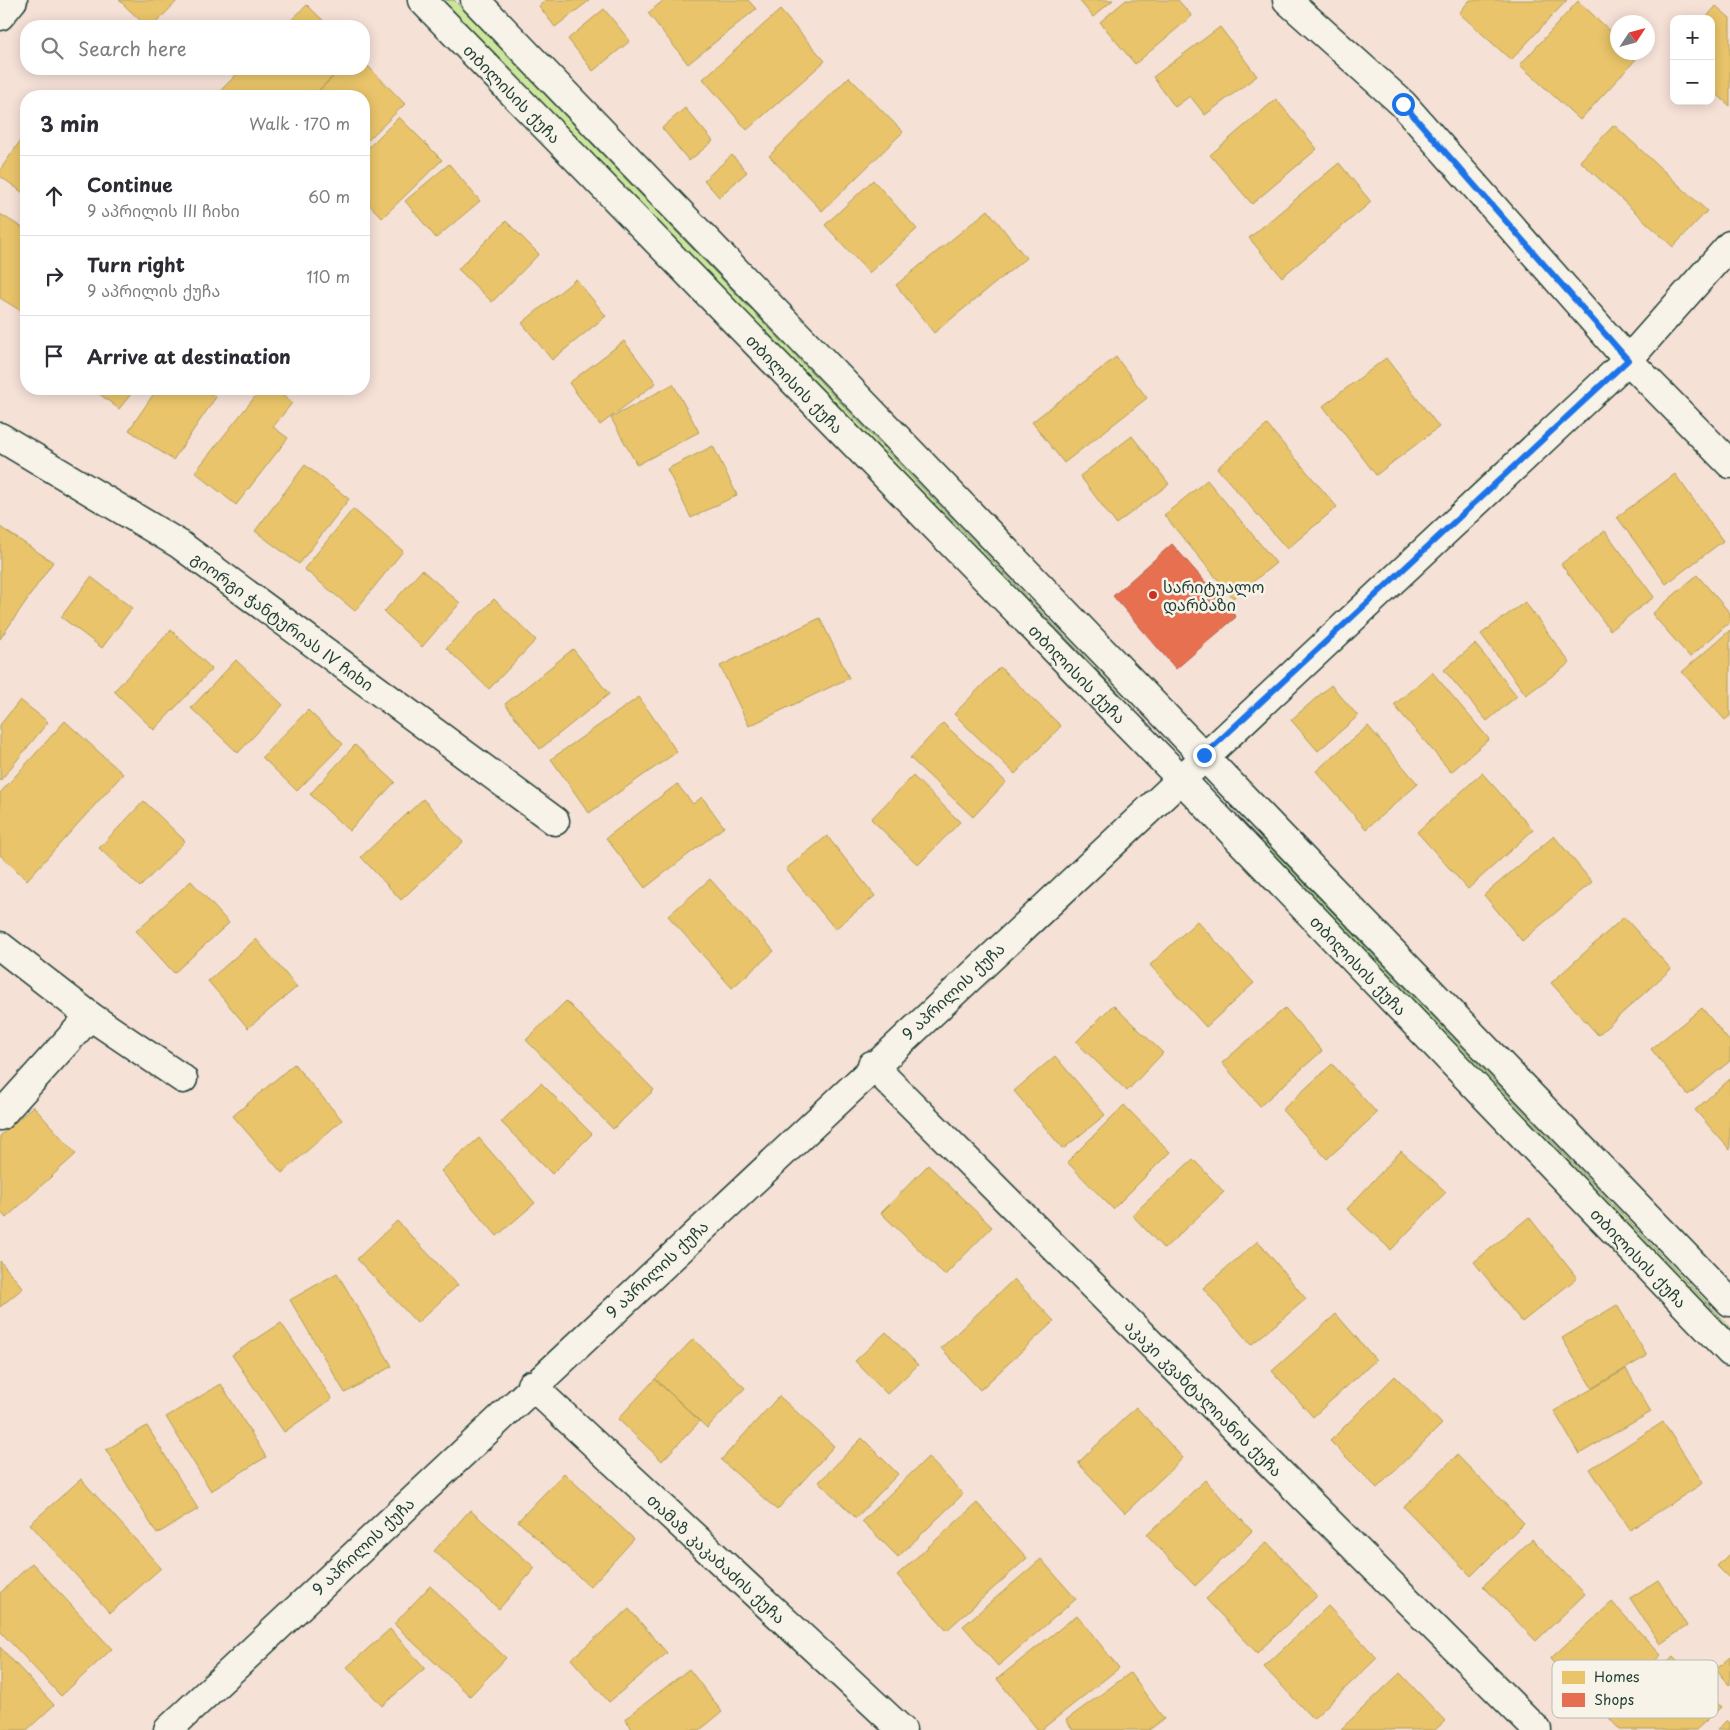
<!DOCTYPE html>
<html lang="en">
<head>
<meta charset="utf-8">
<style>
  body { margin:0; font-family:"Playpen Sans","Noto Sans Georgian",sans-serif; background:#f2f2f3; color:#2b2b33 }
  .controls { position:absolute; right:15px; top:15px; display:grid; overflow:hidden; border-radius:10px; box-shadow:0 2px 12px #0003 }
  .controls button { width:45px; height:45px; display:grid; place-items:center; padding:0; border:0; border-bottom:1px solid #e1e1e2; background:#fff; color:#2b2b33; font:25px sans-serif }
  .compass { position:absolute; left:1610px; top:15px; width:45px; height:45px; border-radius:50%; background:#fff; box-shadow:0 2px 12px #0003; rotate:54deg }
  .stop { position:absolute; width:15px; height:15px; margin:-11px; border:4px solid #1a73e8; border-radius:50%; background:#fff }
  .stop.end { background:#1a73e8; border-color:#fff; box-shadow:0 1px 5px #0008 }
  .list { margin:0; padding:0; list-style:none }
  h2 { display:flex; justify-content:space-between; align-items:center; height:65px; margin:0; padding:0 20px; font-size:21px }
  h2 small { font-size:16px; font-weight:400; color:#7c7c81 }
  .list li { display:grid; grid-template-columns:32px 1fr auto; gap:15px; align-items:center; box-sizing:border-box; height:80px; padding:0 20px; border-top:1px solid #e1e1e2 }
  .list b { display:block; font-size:19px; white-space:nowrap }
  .list p { margin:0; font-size:16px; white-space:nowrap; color:#7c7c81 }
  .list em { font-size:16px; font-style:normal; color:#7c7c81 }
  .icon { flex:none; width:28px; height:28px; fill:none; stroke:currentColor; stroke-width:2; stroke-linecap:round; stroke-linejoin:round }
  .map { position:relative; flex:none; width:1730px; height:1730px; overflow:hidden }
  .search { position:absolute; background:#fff; box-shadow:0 2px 12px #0003; left:20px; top:20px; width:350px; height:55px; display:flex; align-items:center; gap:12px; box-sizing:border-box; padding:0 18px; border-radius:20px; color:#7c7c81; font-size:19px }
  .panel { position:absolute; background:#fff; box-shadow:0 2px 12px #0003; left:20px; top:90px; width:350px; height:305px; border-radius:20px }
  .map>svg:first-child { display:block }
  .green { fill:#cde69b; stroke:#769268 }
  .homes { fill:#e9c46a; stroke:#ac9c5a }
  .shops { fill:#e76f51; stroke:#ab6048 }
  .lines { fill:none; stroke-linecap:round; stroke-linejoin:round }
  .street-casing { stroke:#1f3d34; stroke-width:31 }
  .secondary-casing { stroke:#1f3d34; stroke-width:31 }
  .street { stroke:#f7f3e8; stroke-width:28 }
  .secondary { stroke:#f7f3e8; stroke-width:28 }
  .route { stroke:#1a73e8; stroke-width:6 }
  .poi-dot { fill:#c8321e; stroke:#f7f3e8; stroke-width:2 }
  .labels { text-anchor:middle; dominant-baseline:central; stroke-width:5; stroke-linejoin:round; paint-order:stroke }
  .street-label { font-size:16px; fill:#1f3d34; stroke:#f7f3e8 }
  .poi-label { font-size:16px; fill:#1f3d34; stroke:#f7f3e8; text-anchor:start }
  .key { fill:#f7f3e8; stroke:#b6bcb2; stroke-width:1 }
  .key-label { font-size:14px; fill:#1f3d34 }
</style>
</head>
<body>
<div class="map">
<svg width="1730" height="1730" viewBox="0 0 1730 1730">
  <rect width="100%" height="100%" fill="#f6e1d7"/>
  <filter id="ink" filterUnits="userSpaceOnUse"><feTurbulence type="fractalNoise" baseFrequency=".02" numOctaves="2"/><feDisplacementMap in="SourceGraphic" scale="10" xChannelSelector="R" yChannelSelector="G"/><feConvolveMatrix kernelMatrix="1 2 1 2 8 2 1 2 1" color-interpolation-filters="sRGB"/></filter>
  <g filter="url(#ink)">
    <path class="green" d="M443,0H454L1123,697L1125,701L1124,702H1117Z
      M1260,839H1262L1730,1327V1338L1254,842Z"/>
    <path class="homes" d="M119,0H178L153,26H146Z
      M546,0H590L555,27L539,6Z
      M664,0H748L756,9L688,64L648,13Z
      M1079,0H1113L1093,17Z
      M1126,0H1178L1192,16L1135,64L1100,22Z
      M1470,0H1567L1511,60L1459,13Z
      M1578,1L1618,38V52H1633L1638,57L1580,120L1520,65Z
      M307,5L329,26H285Z
      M1716,6L1730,18V106L1711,89V19H1705Z
      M604,9L630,41L593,71L568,39Z
      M780,10L825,61L747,130L703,79Z
      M1220,27L1257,76L1205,115L1190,96L1175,107L1153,77Z
      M364,62L405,104L364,144V96H313L341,69H364Z
      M242,69H341L313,96H228L221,90Z
      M849,77L903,132L822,211L769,156Z
      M1276,99L1317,149L1252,204L1210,155Z
      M685,108L713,141L689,161L662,128Z
      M399,117L442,160L382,218L364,199V152Z
      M1614,125L1707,211L1673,247L1580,161Z
      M26,133V195L0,176V170Z
      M732,155L747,172L719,197L704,180Z
      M1339,163L1371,202L1282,277L1249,238Z
      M449,164L480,201L436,238L405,201Z
      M873,180L917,229L869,273L825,225Z
      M988,210L1026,258L934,333L896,285Z
      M0,214L26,230V314L0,298Z
      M506,221L539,254L492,302L458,269Z
      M576,279L606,316L552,360L522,323Z
      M624,341L656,383L600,425L569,383Z
      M1116,357L1147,398L1064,463L1032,422Z
      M1386,358L1439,427L1376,475L1323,406Z
      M673,384L699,432L637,465L611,418Z
      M93,389H135L119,409Z
      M157,389H203L216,397L173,460L129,430Z
      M261,389H274L292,403L273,427L288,438L236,505L195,472Z
      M1267,425L1337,507L1287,549L1217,468Z
      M1132,436L1169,484L1116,524L1080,476Z
      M713,446L737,495L691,518L667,469Z
      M305,465L349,499L299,564L255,531Z
      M1675,474L1723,541L1666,584L1617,517Z
      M1207,480L1276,563L1233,598L1164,515Z
      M353,509L403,551L355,611L304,569Z
      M0,527L53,562L0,639Z
      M1605,531L1654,597L1610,630L1561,564Z
      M422,570L460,603L422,647L384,612Z
      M1697,575L1730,613V622L1690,657L1652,614Z
      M91,577L132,608L102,648L61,617Z
      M494,599L536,640L489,689L446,648Z
      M1525,602L1570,663L1526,695L1481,634Z
      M820,618L849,678L749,726L720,666Z
      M171,630L212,669L154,730L114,691Z
      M1730,630V716L1725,720L1682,672Z
      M1475,644L1517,696L1487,721L1444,670Z
      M573,649L609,694L540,749L505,704Z
      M236,660L283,705L238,753L191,708Z
      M1000,667L1061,726L1015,774L954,714Z
      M1432,672L1489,739L1451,772L1394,705Z
      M1331,685L1358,716L1318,751L1291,720Z
      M639,697L677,752L589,813L551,759Z
      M20,700L48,722L0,781V725Z
      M308,710L343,744L297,791L262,757Z
      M65,721L123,774L27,880L0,855V793Z
      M943,723L1006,782L973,817L910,758Z
      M1368,726L1418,784L1366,829L1316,771Z
      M355,745L395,782L349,831L310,794Z
      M1482,773L1533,830L1468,889L1417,832Z
      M913,776L960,822L918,865L871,819Z
      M677,784L693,804L702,797L724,827L645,888L606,838Z
      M423,799L463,842L401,900L361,857Z
      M144,801L185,841L140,887L99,848Z
      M827,836L875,896L835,929L786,869Z
      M1554,836L1592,882L1522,941L1484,895Z
      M710,879L774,951L732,988L668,916Z
      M191,881L229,923L174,973L136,931Z
      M1624,917L1671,969L1598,1035L1551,983Z
      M1197,921L1254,983L1206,1027L1150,965Z
      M256,939L297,987L248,1028L208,981Z
      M566,1001L654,1090L613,1129L526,1040Z
      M1113,1005L1163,1053L1127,1091L1076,1042Z
      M1285,1008L1322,1051L1260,1106L1222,1063Z
      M1702,1008L1730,1042V1061L1688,1095L1651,1049Z
      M1055,1056L1105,1115L1063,1149L1014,1091Z
      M294,1064L342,1120L282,1173L233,1116Z
      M1332,1064L1377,1113L1327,1159L1282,1110Z
      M1730,1079V1150L1695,1110Z
      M541,1083L592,1134L552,1174L501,1122Z
      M1124,1105L1170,1152L1113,1209L1067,1162Z
      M33,1106L76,1154L6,1218L0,1211V1136Z
      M479,1138L535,1203L497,1236L441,1171Z
      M1401,1151L1446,1192L1391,1250L1347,1209Z
      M1193,1159L1224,1192L1164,1249L1132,1215Z
      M928,1165L992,1227L945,1275L881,1213Z
      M1529,1217L1577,1278L1522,1322L1474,1262Z
      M397,1221L458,1285L417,1323L357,1259Z
      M1258,1241L1306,1299L1251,1345L1203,1288Z
      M0,1261L23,1288L0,1307Z
      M337,1273L392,1366L345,1393L290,1300Z
      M1014,1279L1054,1321L980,1390L941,1348Z
      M1617,1305L1647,1356L1592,1388L1562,1338Z
      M1336,1314L1376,1360L1313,1417L1272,1371Z
      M281,1323L332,1399L284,1432L232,1355Z
      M886,1332L918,1365L887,1394L855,1361Z
      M693,1339L745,1388L707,1428L655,1379Z
      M1626,1369L1651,1412L1579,1454L1554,1411Z
      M1395,1376L1442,1424L1377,1488L1330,1441Z
      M655,1379L700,1421L662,1461L618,1419Z
      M221,1384L266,1457L211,1491L166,1417Z
      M779,1396L834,1446L777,1510L721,1460Z
      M1136,1407L1183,1458L1125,1513L1078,1463Z
      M1663,1422L1703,1483L1630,1530L1590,1469Z
      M147,1426L198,1509L157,1534L106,1450Z
      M862,1438L898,1474L856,1518L819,1482Z
      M1457,1455L1524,1523L1471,1576L1404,1507Z
      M928,1457L963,1494L898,1557L862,1521Z
      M564,1473L634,1539L590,1587L518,1521Z
      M81,1479L161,1568L110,1613L30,1524Z
      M1205,1480L1252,1531L1195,1586L1147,1535Z
      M977,1503L1027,1558L947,1630L897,1575Z
      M470,1510L535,1568L499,1609L434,1551Z
      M1532,1539L1585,1594L1536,1641L1483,1586Z
      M1267,1542L1317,1596L1257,1653L1206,1599Z
      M1730,1553V1579L1717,1566Z
      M1041,1559L1076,1599L998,1666L963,1626Z
      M32,1563L112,1649L61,1696L0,1631V1593Z
      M1658,1580L1687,1626L1660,1644L1630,1598Z
      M430,1586L506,1658L470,1696L394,1624Z
      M1612,1602L1661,1655L1599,1712L1550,1659Z
      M1328,1606L1377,1658L1313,1719L1264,1667Z
      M629,1609L667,1653L609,1702L571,1659Z
      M1077,1615L1119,1668L1041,1730H1038L997,1679Z
      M390,1629L425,1668L382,1706L347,1667Z
      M0,1647L54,1705L27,1730H1L0,1729Z
      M1673,1657L1721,1707L1696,1730H1620L1609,1718Z
      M1730,1657V1685L1716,1669Z
      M689,1669L722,1712L700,1730H633L625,1719Z
      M1130,1673L1164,1719L1149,1730H1073L1066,1720Z
      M1400,1673L1445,1721L1435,1730H1340Z
      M1727,1720L1730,1723V1730H1717Z"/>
    <path class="shops" d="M1172,544L1236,617L1176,669L1113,596Z"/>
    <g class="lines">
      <g class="street-casing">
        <g id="street">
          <path d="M1287,0L1403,104L1628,360L1730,464"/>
          <path d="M0,16L13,0"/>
          <path id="s1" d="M0,437L179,544L555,821"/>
          <path d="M0,946L90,1016L0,1116"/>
          <path d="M90,1016L183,1079"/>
          <path id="s2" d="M872,1065L1537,1730"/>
          <path id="s3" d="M531,1385L902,1730"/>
          <path id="s4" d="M168,1730C652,1270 1140,815 1628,360L1730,245"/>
        </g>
      </g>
      <g class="secondary-casing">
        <g id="secondary">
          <path id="s5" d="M422,0L1180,778L1730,1352"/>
          <path d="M475,0L1730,1302"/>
        </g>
      </g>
      <use href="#street" class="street"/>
      <use href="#secondary" class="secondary"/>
    </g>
  </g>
  <g class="lines" filter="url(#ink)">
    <path class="route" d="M1204,755L1628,360L1403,104"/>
  </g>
  <circle class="poi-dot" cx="1153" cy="595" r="5"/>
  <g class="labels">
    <g class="street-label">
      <text stroke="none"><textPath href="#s5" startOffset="130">თბილისის ქუჩა</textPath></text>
      <text stroke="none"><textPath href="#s5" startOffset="535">თბილისის ქუჩა</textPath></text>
      <text stroke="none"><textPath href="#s1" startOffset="338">გიორგი ჭანტურიას IV ჩიხი</textPath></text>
      <text stroke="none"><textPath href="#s5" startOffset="940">თბილისის ქუჩა</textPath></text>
      <text stroke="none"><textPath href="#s5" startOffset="1345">თბილისის ქუჩა</textPath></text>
      <text stroke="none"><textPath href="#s4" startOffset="1078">9 აპრილის ქუჩა</textPath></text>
      <text stroke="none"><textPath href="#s5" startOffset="1750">თბილისის ქუჩა</textPath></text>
      <text stroke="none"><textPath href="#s4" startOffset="672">9 აპრილის ქუჩა</textPath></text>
      <text stroke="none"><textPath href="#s2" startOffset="470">აკაკი კვანტალიანის ქუჩა</textPath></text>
      <text stroke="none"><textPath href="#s4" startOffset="268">9 აპრილის ქუჩა</textPath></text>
      <text stroke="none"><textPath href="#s3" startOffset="254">თამაზ კაკაბაძის ქუჩა</textPath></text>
    </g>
    <g class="poi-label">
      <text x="1163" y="586">სარიტუალო<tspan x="1163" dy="18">დარბაზი</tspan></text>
    </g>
  </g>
  <rect x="1552" y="1660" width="166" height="58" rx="8" class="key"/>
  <rect x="1562" y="1671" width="23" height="13" fill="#e9c46a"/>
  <rect x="1562" y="1693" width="23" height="14" fill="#e76f51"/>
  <g class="key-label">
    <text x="1594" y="1682">Homes</text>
    <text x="1594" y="1705">Shops</text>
  </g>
</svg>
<div class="controls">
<button>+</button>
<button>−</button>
</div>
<svg class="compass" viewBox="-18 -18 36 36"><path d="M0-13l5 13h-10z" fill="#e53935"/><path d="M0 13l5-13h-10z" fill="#7c7c81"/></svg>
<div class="stop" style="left:1403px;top:104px"></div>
<div class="stop end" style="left:1204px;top:755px"></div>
<div class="search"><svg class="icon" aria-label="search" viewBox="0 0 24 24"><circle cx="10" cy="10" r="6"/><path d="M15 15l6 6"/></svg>Search here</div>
<section class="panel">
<h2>3 min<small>Walk · 170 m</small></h2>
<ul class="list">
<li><svg class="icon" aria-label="ahead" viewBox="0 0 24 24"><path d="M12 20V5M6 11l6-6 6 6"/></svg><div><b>Continue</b><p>9 აპრილის III ჩიხი</p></div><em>60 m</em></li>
<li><svg class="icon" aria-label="right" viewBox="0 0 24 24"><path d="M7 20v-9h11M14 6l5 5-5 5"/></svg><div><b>Turn right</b><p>9 აპრილის ქუჩა</p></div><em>110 m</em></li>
<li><svg class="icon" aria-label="arrive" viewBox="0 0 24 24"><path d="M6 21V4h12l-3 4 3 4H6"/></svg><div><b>Arrive at destination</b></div></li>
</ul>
</section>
</div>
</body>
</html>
